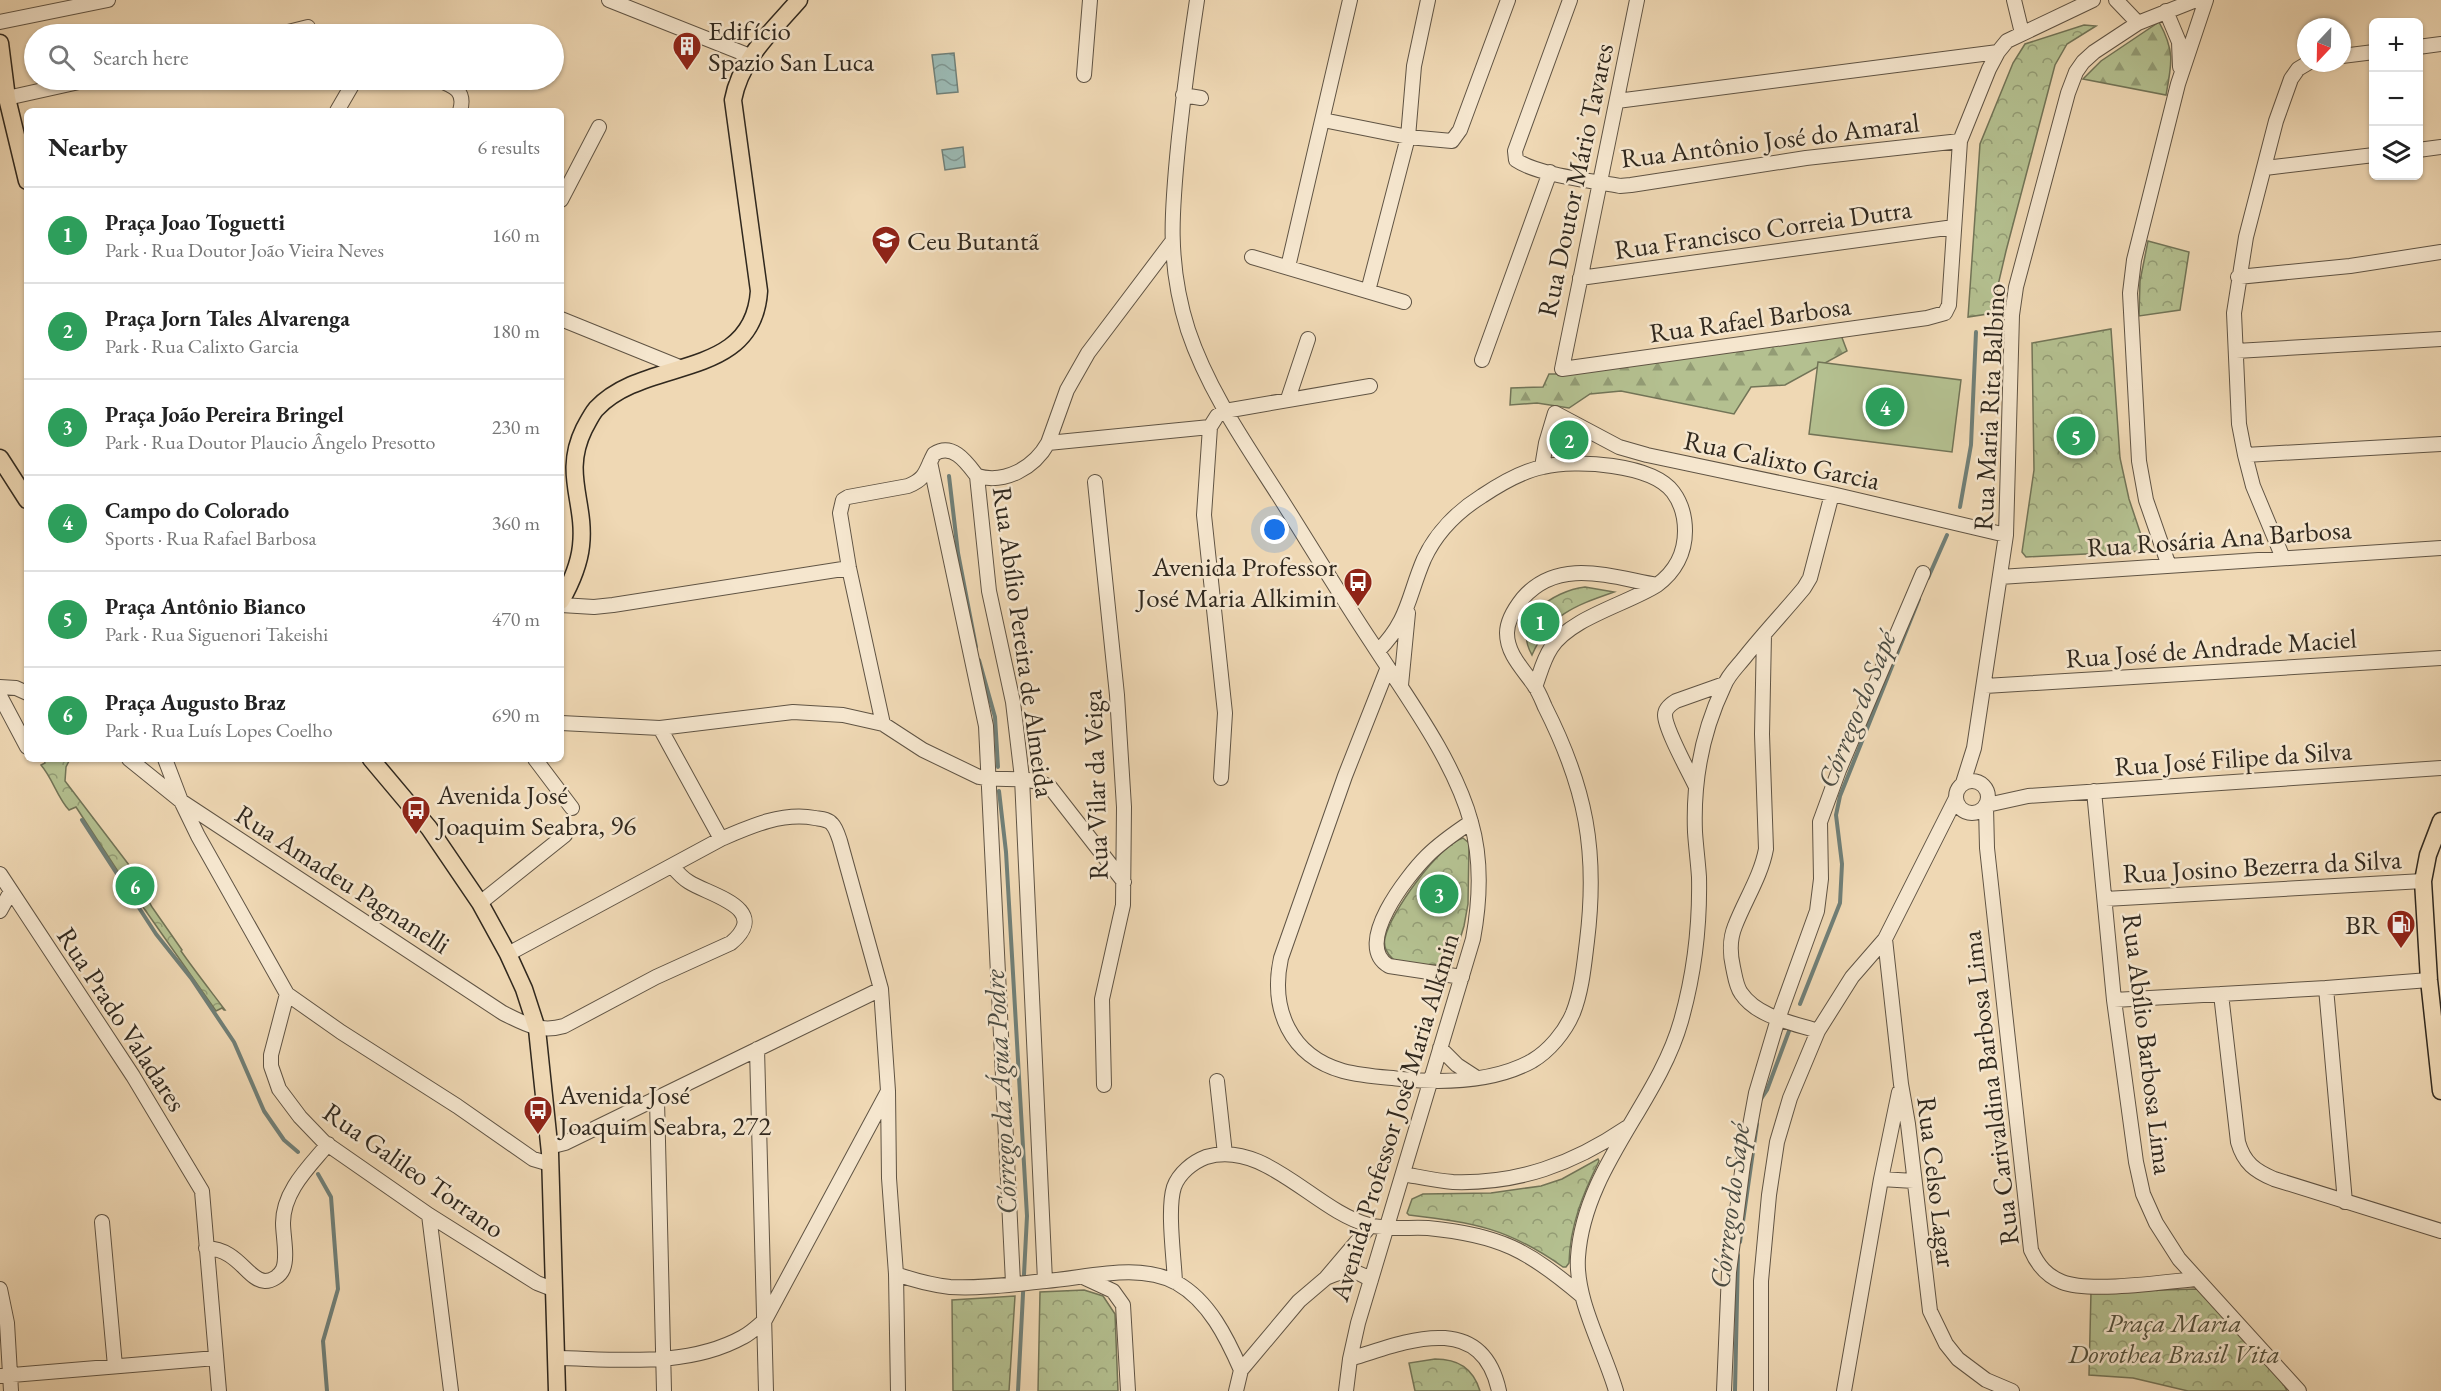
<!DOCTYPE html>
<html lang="en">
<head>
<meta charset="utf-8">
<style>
  body { margin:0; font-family:"EB Garamond",serif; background:#f6f6f6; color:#222 }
  .controls { position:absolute; right:18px; top:18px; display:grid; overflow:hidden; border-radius:9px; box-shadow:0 2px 4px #0004 }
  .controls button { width:54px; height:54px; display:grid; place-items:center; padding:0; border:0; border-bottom:2px solid #e0e0e0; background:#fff; color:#222; font:30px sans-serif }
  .compass { position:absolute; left:2297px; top:18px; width:54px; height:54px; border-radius:50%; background:#fff; box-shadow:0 2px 4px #0004; rotate:202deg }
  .you { position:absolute; left:1275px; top:530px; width:21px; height:21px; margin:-15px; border:4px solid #fff; border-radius:50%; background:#1a73e8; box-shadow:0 0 0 9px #1a73e833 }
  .badge { display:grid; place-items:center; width:39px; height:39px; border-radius:50%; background:#1a73e8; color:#fff; font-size:20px; font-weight:700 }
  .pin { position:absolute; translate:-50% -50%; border:3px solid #fff; box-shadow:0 2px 6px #0006 }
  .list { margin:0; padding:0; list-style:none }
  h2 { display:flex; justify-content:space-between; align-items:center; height:78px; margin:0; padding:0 24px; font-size:26px }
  h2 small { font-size:20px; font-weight:400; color:#767676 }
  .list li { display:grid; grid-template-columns:39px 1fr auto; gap:18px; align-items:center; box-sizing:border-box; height:96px; padding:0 24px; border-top:2px solid #e0e0e0 }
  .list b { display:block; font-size:22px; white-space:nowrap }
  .list p { margin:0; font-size:20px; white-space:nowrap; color:#767676 }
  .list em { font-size:20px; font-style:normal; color:#767676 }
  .icon { flex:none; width:33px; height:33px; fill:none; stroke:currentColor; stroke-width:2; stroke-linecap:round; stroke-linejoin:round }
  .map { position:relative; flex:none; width:2441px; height:1391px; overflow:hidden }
  .search { position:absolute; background:#fff; box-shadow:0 2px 4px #0004; left:24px; top:24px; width:540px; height:66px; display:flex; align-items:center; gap:15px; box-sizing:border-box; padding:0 21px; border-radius:33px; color:#767676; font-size:22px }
  .panel { position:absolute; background:#fff; box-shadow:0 2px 4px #0004; left:24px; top:108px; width:540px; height:654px; border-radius:9px }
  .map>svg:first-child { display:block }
  .forest { fill:url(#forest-firs); stroke:#727457; stroke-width:1.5 }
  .park { fill:url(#park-crowns); stroke:#727457; stroke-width:1.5 }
  .pitch { fill:#b4c090; stroke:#727457; stroke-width:1.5 }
  .water { fill:url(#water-waves); stroke:#707f77; stroke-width:1.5 }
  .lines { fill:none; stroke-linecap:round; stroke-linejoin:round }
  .stream { stroke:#707f77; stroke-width:4 }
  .minor-casing { stroke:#605444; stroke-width:16 }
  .major-casing { stroke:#30281e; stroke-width:19 }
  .minor { stroke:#f5e6ce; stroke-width:14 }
  .major { stroke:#efd8b4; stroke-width:16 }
  .labels { text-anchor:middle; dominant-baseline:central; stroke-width:5; stroke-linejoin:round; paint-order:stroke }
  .poi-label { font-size:27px; fill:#30281e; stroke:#f5e6ce; text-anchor:start }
  .street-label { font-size:27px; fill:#30281e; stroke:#f5e6ce }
  .park-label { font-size:27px; font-style:italic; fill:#514e3a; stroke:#f5e6ce }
  .water-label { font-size:28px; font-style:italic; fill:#4b4c43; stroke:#f5e6ce }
</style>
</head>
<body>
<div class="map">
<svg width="2441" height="1391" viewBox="0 0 2441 1391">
  <defs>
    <pattern id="forest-firs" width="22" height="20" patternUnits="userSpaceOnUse" patternTransform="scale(1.5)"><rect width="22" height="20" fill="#b4c090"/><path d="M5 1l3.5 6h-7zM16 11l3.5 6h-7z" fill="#939c75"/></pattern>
    <pattern id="park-crowns" width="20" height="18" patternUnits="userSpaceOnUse" patternTransform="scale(1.5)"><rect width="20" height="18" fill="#b4c090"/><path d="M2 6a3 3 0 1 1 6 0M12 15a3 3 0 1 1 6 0" fill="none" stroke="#939c75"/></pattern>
    <pattern id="water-waves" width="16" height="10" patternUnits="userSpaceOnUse" patternTransform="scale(1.5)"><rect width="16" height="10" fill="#9bb9b3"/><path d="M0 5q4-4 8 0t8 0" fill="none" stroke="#7f9691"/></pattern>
  </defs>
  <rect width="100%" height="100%" fill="#efd8b4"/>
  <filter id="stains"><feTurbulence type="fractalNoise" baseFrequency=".00333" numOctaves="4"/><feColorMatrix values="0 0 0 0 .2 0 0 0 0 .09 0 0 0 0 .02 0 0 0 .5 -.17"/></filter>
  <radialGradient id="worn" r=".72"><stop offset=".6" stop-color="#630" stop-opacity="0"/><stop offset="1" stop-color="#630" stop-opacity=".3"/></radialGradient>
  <path class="forest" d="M2159,22C2175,51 2172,63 2166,95L2083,79L2101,61Z
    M1841,335L1847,351L1785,385L1751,387L1734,414L1621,391L1590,394L1569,408L1537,403L1510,405L1511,388L1543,387L1549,374H1568Z"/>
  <path class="park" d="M2084,25L2096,26L2067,44L2055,65L2006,251L1995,298L1994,313L1968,317L1980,144L2013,63L2025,44Z
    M2148,241L2189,252L2180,310L2139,316L2140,281Z
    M2111,329L2120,458L2129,499L2141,535L2144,536V551L2026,557L2022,552L2034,470L2032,343Z
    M1585,587L1614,592C1574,606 1550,614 1532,655C1511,619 1553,591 1585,587Z
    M44,759H70L66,767L65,781L129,865L152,907L182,950L181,951C195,971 210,990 225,1010H224L222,1008L216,1011L117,870L76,807L69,810C57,797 53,779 41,765L45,763Z
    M1463,838L1469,843L1468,904L1464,926L1452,965C1440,965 1401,966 1393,959C1387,954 1383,946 1385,938C1390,913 1439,845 1463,838Z
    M1598,1159L1599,1161C1583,1194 1570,1225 1569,1263L1566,1267H1563C1508,1228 1475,1223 1409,1215L1407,1213L1412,1199L1423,1194L1491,1193L1541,1186L1562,1179Z
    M2197,1289L2280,1377L2287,1391H2188L2133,1378L2089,1375L2091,1292Z
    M1084,1290L1103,1296L1115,1314L1118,1391H1038L1040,1292Z
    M1015,1296L1009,1391H953L952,1300Z
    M1435,1359C1458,1359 1473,1368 1480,1391H1415L1409,1363Z"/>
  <path class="pitch" d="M1818,362L1961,380L1952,452L1809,434Z"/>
  <path class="water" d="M954,53L958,92L937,94L932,55Z
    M963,147L965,167L945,170L942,150Z"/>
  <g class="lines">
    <path class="stream" d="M949,476L958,553L976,647
      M1960,507L1971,445L1976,332
      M1928,578L1947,535
      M979,660L995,717L998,767
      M999,791L1006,852L1027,1216L1018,1391
      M82,820L156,934L191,978L234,1042L264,1111L284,1140L298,1152
      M1800,1004L1840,903L1842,864L1836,815L1840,796L1919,599
      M1761,1099L1767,1090L1789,1031
      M318,1174L331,1197L338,1289L323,1341L327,1391
      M1740,1242L1757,1124
      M1735,1391L1738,1255"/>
    <g class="minor-casing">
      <path id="minor" d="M609,0L750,56
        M1197,0C1190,46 1184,91 1179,137C1172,207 1166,261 1188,330C1208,390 1245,443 1279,496C1310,545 1340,595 1372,643C1406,696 1454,760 1471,822C1482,860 1480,901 1473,939L1358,1323L1350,1359L1346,1391
        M1570,0L1515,151L1516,160C1538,175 1593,181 1620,186L1631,185L1806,158L1960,141
        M1637,0L1562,369L1927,318L1945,313L1949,305L1960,141L1989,69L1998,52L2007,41L2093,0
        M2014,0L2022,33
        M2116,0L2138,23
        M2166,11L2179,42L2180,67
        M0,22L108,0
        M280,34L308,27
        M2418,47L2441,44
        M2342,56L2374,52
        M1084,75L1090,0
        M438,80C454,86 466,91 460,111
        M1183,95L1201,98
        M7,98L88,80
        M1617,101L1998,52
        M337,111L355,80
        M1323,120L1408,137L1452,141L1460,130L1508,0
        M2418,150L2441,147
        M2265,168L2374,155
        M561,200L599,127
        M1252,257L1404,302
        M1288,267L1350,0
        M2238,277L2350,266L2441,252
        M1580,278L1954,227
        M1368,291L1408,137L1414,66L1428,0
        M561,319L682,368
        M2236,351L2441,339
        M1482,360L1550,172
        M1288,399L1308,339
        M1048,443L1067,390L1088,353L1171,243
        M2245,455L2441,444
        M930,462L986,726L1013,1283
        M1542,467L1546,443L1555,413L1619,447L1647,455L1832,494L2006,535
        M977,476L989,591L1013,702L1022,778L1045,1281
        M1095,482L1117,695L1124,807L1123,905L1102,999L1104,1085
        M2283,558L2253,486L2245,455L2239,424L2234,313L2246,237L2276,121L2291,79L2298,69L2308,63
        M2169,566L2146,500L2139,461L2130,293L2134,260L2178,84L2206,0
        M2000,577L2441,548
        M561,605L594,607L613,605L849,568
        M1764,634L1762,734L1766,849C1761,876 1745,900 1735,926C1730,938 1730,954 1733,967C1735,976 1736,986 1741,993C1757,1017 1793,1023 1818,1031
        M1378,651C1409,620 1408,596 1424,559C1436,533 1458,511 1482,496C1500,484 1522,471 1543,467C1576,459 1652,464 1673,492C1682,504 1685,517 1685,531C1685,553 1675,572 1657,585C1611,577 1559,557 1523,598C1515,608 1507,621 1507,633C1507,654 1523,669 1534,685C1539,692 1542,700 1545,707C1586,788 1598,851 1587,941C1584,965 1582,990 1573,1013C1565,1032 1549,1051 1532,1061C1494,1082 1443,1083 1401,1079C1382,1077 1362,1076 1343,1071C1290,1056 1270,1009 1281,958L1345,776L1388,667
        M1401,685L1408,613
        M1985,686L2441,658
        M0,687L16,688L27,693
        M1535,687C1540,674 1543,660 1551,648C1570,618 1627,604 1657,585
        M0,696L27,747
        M561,723L660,728L793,712L843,715L883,724L923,750L979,777C1004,782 1026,774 1050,787L1124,882
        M883,724L849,568L840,513L843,500L848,497L908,486C927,478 925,471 934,454C953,442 967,463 977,476C1005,484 1034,468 1048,443L1210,427
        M660,728L721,839
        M129,759L181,801L503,1013C525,1024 540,1033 564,1026L656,977L731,943C772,908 709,895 689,882C682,878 677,872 672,866
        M165,759L181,801L198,836L287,994L341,1032L457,1106L533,1159L550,1164
        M535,759L572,808
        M1221,778L1225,713L1204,515L1210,427L1217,416L1225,411L1370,386
        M1956 797a16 16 0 1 1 32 0a16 16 0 1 1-32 0Z
        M1963,783L1974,748L2006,535L2012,315L2016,287L2068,93L2076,72L2083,62L2094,52L2138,23L2196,0
        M1696,787C1689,772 1665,729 1665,715C1665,708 1671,704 1676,701L1724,684
        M2094,791L2114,1000L2136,1162L2143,1194L2156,1223L2179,1259L2299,1391
        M1987,805L2028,796L2441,768
        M1986,807L1987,848L2031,1250C2038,1266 2047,1276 2062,1282C2089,1293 2165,1282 2196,1279
        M0,874L133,1076L202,1191L219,1391
        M2105,899L2423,881
        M480,903L565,835
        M0,911L11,891
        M1885,939L1901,1084L1908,1124L1930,1311L1946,1344L1958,1359L1986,1380L2012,1391
        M508,954L721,839C751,826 782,812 815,818C821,819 828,819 832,824C836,828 838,835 840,841L881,989L888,1091L889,1178L896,1274L898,1391
        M1462,977L1389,966C1352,945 1408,875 1427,856C1440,843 1456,832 1471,822
        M2326,988L2345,1202
        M287,994L271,1055V1066L279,1089L300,1117L324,1142L429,1215L537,1283L555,1290
        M2221,994L2238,1142C2244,1163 2255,1171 2274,1179L2441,1231
        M2114,1000L2326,988L2429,980
        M1440,1048L1457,1065L1477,1078
        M757,1049L766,1391
        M1217,1081L1225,1154
        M657,1100L664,1391
        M549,1147L565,1143L881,989
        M1403,1174C1420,1177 1437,1181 1453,1182C1518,1184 1573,1164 1626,1128
        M1881,1179L1914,1181
        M429,1215L451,1391
        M102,1222L115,1366
        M206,1248C239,1249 247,1280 265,1281C272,1281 280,1276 283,1269C288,1257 283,1236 283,1223C283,1191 309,1167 328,1144
        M896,1274C913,1280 932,1285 950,1287C981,1289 1015,1284 1046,1281C1087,1278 1138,1262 1177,1283C1209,1301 1227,1338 1241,1370
        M1328,1277C1348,1269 1352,1268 1371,1280
        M1085,1278L1113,1291L1123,1305L1128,1391
        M1175,1282C1174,1258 1167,1209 1174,1187C1179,1173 1193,1162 1206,1157C1265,1139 1315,1211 1369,1225C1388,1230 1409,1227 1428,1228C1500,1235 1528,1250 1582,1296
        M0,1289L7,1323L11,1391
        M556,1358C617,1359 687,1368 743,1337C751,1333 758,1326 765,1320L887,1093
        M1350,1359C1404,1342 1481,1309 1499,1391
        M0,1376L216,1358
        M1236,1391L1241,1370L1299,1301L1326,1278L1371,1225
        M1616,1391C1604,1349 1575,1300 1578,1257C1584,1168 1658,1103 1681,1021C1694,975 1700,925 1699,877C1698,862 1696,847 1695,832C1693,781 1702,732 1724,686C1728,675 1738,666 1745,657C1764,633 1785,611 1804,588L1810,578L1832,494
        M1724,1391L1729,1272L1743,1164L1756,1093L1778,1019L1817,911L1821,879L1820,822L1839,770L1923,573
        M1761,1391V1281L1769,1195L1777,1142L1790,1098L1818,1031L1852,977L1885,939L1956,798
        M1844,1391L1881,1179L1899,1092"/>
    </g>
    <g class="major-casing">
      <path id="major" d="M0,43L7,98L27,181
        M0,458L27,500
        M561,601C570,585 579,565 581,546C586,502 562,474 584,429C588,422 591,415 596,409C645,356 753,382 759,291L733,100C741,58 772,31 799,0
        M371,759L429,828L480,903L508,954L524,989L537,1029L550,1153L557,1391
        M2441,821L2428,855L2423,881L2429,980L2441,1091"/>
    </g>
    <use href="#minor" class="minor"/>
    <use href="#major" class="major"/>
  </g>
  <defs>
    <g id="building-pin" transform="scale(1.5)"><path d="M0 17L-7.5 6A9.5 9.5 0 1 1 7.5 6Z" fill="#8f2418" stroke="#f5e6ce"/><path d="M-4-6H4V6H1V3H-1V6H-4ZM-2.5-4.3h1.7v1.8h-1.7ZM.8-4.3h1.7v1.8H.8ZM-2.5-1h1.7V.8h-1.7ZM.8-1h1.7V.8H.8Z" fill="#fff"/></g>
    <g id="school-pin" transform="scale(1.5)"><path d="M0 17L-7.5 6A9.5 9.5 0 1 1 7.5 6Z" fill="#8f2418" stroke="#f5e6ce"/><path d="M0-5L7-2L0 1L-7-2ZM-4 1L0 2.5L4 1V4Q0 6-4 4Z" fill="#fff"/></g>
    <g id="bus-pin" transform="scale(1.5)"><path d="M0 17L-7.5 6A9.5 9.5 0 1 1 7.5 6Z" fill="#8f2418" stroke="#f5e6ce"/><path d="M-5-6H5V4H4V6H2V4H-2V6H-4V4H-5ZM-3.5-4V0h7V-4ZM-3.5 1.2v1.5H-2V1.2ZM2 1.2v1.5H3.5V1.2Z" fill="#fff"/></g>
    <g id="fuel-pin" transform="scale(1.5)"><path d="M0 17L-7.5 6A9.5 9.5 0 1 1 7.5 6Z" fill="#8f2418" stroke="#f5e6ce"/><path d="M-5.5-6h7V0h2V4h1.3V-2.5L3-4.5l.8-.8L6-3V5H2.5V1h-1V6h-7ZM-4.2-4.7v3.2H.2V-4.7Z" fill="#fff"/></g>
  </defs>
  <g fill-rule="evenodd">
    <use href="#building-pin" x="687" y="46"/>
    <use href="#school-pin" x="886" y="240"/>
    <use href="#bus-pin" x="1358" y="582"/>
    <use href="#bus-pin" x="416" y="810"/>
    <use href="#fuel-pin" x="2401" y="924"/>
    <use href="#bus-pin" x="538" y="1110"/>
  </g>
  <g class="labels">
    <g class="poi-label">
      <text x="708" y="30">Edifício<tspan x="708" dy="31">Spazio San Luca</tspan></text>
      <text x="907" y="240">Ceu Butantã</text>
      <text x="1337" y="566" text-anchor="end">Avenida Professor<tspan x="1337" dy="31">José Maria Alkimin</tspan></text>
      <text x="437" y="794">Avenida José<tspan x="437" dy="31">Joaquim Seabra, 96</tspan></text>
      <text x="2380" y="924" text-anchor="end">BR</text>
      <text x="559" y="1094">Avenida José<tspan x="559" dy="31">Joaquim Seabra, 272</tspan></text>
    </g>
    <g class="street-label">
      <text transform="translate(1770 140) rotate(-7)">Rua Antônio José do Amaral</text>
      <text transform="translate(1575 180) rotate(-78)">Rua Doutor Mário Tavares</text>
      <text transform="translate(1763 229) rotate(-8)">Rua Francisco Correia Dutra</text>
      <text transform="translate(1750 319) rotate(-8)">Rua Rafael Barbosa</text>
      <text transform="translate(1989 407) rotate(-87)">Rua Maria Rita Balbino</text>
      <text transform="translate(1782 460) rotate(12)">Rua Calixto Garcia</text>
      <text transform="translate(2219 538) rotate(-4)">Rua Rosária Ana Barbosa</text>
      <text transform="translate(1024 642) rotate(82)">Rua Abílio Pereira de Almeida</text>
      <text transform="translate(2211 648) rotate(-4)">Rua José de Andrade Maciel</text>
      <text transform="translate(2233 758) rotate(-4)">Rua José Filipe da Silva</text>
      <text transform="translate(1095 785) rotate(-92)">Rua Vilar da Veiga</text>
      <text transform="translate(2262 866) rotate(-3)">Rua Josino Bezerra da Silva</text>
      <text transform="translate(343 879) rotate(33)">Rua Amadeu Pagnanelli</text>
      <text transform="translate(122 1019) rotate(57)">Rua Prado Valadares</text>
      <text transform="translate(2148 1044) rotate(83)">Rua Abílio Barbosa Lima</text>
      <text transform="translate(1990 1088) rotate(-97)">Rua Carivaldina Barbosa Lima</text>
      <text transform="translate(1394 1117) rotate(-73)">Avenida Professor José Maria Alkmin</text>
      <text transform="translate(414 1170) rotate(35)">Rua Galileo Torrano</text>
      <text transform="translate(1937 1182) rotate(83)">Rua Celso Lagar</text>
    </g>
    <g class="park-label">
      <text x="2174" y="1322">Praça Maria<tspan x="2174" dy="31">Dorothea Brasil Vita</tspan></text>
    </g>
    <g class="water-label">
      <text transform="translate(1856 709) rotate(-68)">Córrego do Sapé</text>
      <text transform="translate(1000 1092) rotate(-93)">Córrego da Água Podre</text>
      <text transform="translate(1729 1206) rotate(-83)">Córrego do Sapé</text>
    </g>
  </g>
  <rect width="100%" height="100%" filter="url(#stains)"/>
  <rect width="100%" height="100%" fill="url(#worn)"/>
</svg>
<div class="controls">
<button>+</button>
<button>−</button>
<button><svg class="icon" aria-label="layers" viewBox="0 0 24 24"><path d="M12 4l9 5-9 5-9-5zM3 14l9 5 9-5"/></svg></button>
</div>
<svg class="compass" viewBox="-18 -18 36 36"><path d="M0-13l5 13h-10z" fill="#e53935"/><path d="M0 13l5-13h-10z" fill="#767676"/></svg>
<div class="you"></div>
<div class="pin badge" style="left:1540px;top:622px;background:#2e9e5b">1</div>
<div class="pin badge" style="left:1569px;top:440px;background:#2e9e5b">2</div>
<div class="pin badge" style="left:1439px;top:894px;background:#2e9e5b">3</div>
<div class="pin badge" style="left:1885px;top:407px;background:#2e9e5b">4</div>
<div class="pin badge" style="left:2076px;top:436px;background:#2e9e5b">5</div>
<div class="pin badge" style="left:135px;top:886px;background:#2e9e5b">6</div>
<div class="search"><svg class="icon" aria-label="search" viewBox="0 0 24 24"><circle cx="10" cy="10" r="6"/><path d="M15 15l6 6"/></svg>Search here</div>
<section class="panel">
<h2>Nearby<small>6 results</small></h2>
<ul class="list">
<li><span class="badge" style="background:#2e9e5b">1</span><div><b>Praça Joao Toguetti</b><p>Park · Rua Doutor João Vieira Neves</p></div><em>160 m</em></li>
<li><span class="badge" style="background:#2e9e5b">2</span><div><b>Praça Jorn Tales Alvarenga</b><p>Park · Rua Calixto Garcia</p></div><em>180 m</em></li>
<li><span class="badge" style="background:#2e9e5b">3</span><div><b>Praça João Pereira Bringel</b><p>Park · Rua Doutor Plaucio Ângelo Presotto</p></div><em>230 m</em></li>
<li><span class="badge" style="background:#2e9e5b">4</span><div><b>Campo do Colorado</b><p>Sports · Rua Rafael Barbosa</p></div><em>360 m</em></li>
<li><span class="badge" style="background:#2e9e5b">5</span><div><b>Praça Antônio Bianco</b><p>Park · Rua Siguenori Takeishi</p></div><em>470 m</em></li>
<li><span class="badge" style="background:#2e9e5b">6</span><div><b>Praça Augusto Braz</b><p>Park · Rua Luís Lopes Coelho</p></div><em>690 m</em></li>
</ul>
</section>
</div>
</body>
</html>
